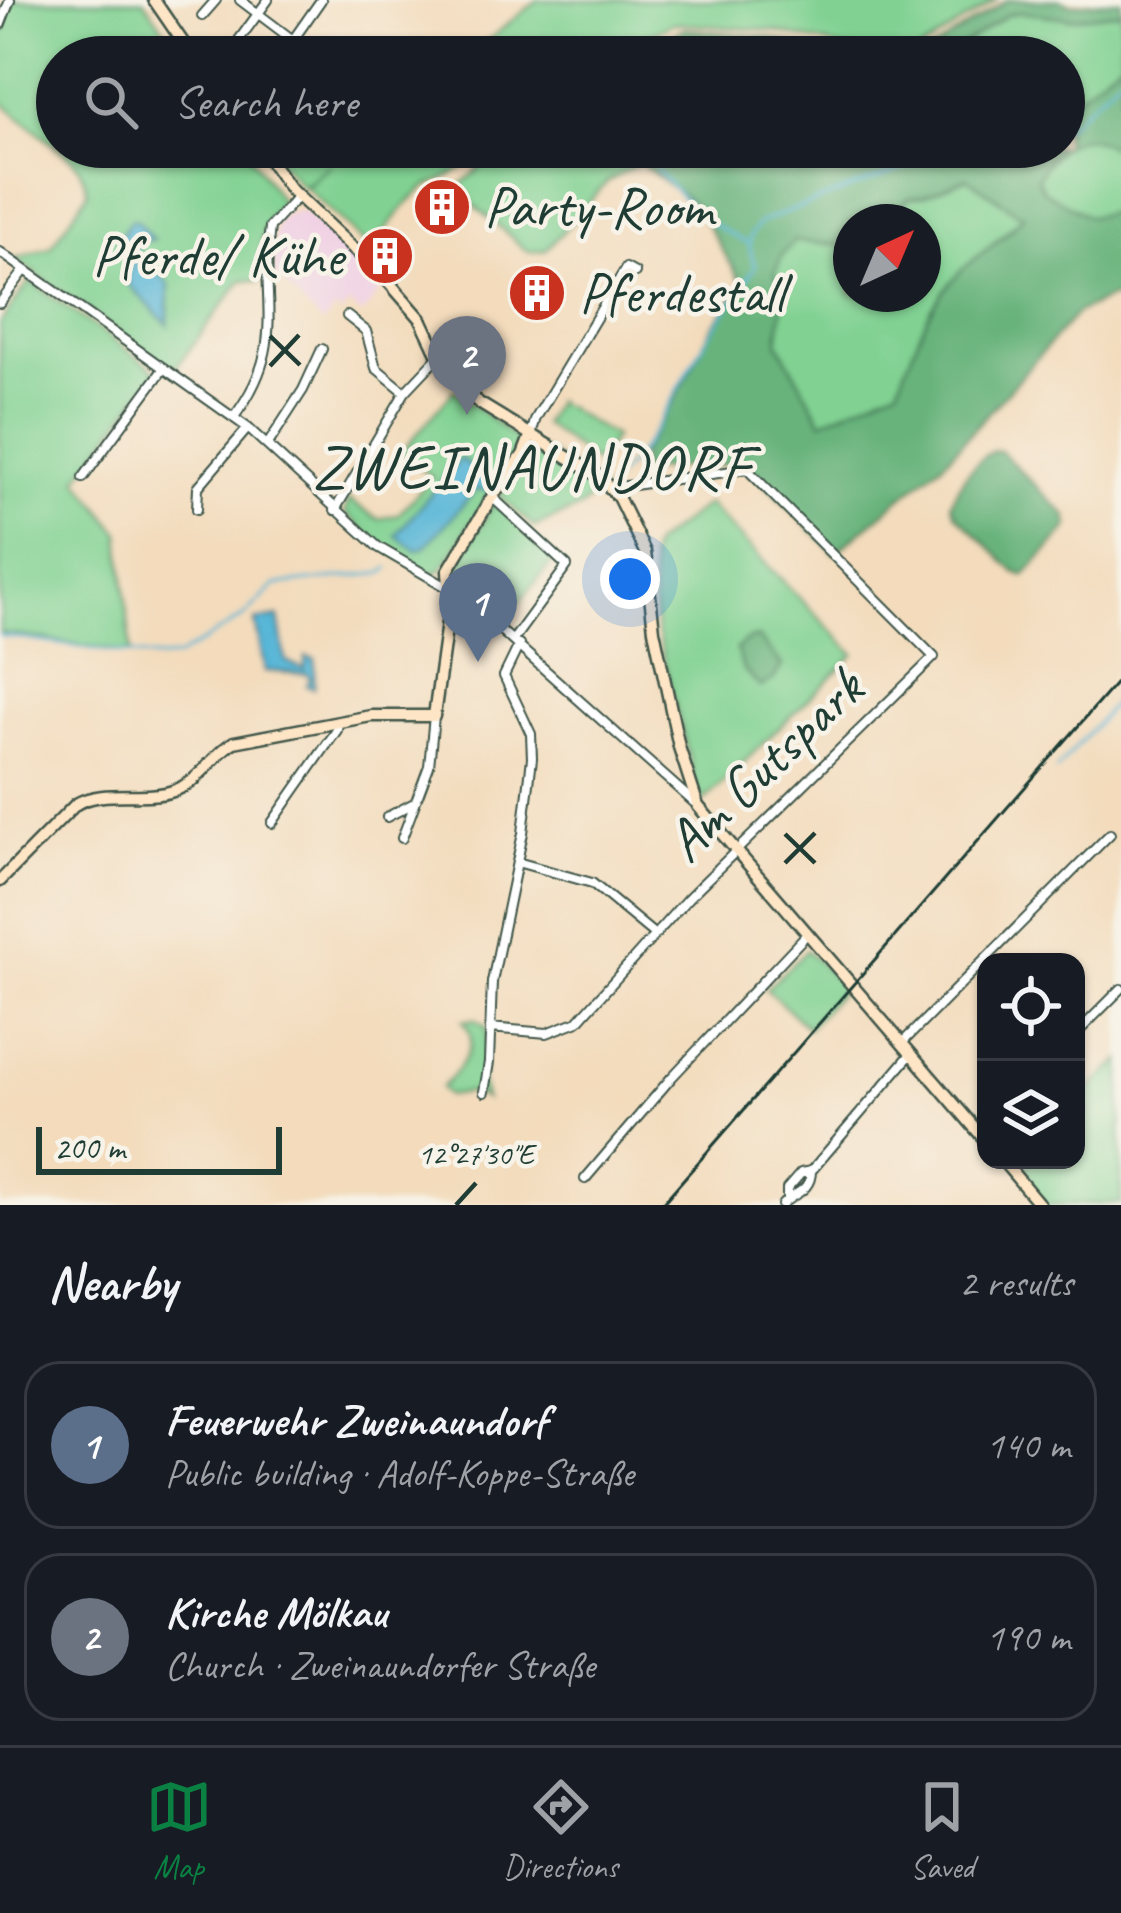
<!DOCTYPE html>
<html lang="en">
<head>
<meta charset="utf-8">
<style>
  body { margin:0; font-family:Caveat,sans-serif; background:#20242c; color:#f1f3f6 }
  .controls { position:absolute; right:36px; bottom:36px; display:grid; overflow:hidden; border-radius:24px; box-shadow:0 3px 9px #0004 }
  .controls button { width:108px; height:108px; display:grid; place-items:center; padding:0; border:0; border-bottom:3px solid #363941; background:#171b24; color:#f1f3f6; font:60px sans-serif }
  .compass { position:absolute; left:833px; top:204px; width:108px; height:108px; border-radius:50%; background:#171b24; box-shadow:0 3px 9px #0004; rotate:44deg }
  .scale { position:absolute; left:36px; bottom:30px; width:246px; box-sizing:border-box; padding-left:12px; border:6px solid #1f3d34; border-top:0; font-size:33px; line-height:42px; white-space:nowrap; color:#1f3d34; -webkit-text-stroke:9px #f7f3e8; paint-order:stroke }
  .you { position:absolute; left:630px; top:579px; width:42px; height:42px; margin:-30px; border:9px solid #fff; border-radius:50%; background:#1a73e8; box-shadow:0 0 0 18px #1a73e833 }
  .badge { display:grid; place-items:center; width:78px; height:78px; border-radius:50%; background:#0b8043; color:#fff; font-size:39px; font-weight:700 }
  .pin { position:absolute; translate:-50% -99px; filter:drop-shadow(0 3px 6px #0008) }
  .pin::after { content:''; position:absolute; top:63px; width:42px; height:36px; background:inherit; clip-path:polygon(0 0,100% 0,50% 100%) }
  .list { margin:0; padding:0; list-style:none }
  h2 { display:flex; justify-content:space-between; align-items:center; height:156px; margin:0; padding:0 48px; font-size:51px }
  h2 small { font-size:39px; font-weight:400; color:#9ea1a6 }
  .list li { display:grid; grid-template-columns:78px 1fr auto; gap:36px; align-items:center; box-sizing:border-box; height:168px; margin:0 24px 24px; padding:0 24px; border:3px solid #363941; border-radius:36px }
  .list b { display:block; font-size:45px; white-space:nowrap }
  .list p { margin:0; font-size:39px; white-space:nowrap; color:#9ea1a6 }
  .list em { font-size:39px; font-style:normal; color:#9ea1a6 }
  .icon { flex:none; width:66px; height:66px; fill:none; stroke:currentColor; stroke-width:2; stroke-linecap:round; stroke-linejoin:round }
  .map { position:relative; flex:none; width:1121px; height:1205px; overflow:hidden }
  .search { position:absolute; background:#171b24; box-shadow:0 3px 9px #0004; left:36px; right:36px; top:36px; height:132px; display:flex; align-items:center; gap:30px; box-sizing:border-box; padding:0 42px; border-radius:66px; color:#9ea1a6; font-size:45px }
  .sheet { height:540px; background:#171b24 }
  nav { display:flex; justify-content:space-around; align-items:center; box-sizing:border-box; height:168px; border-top:3px solid #363941; background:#171b24; font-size:33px; color:#9ea1a6 }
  nav a { display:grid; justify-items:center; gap:6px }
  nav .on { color:#0b8043 }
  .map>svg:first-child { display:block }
  .built { fill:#f0d0e4 }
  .green { fill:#80d192; stroke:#508763; stroke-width:3 }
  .forest { fill:#68b37c; stroke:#447858; stroke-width:3; fill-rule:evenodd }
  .water { fill:#59b6d7; stroke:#3c7a86; stroke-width:3 }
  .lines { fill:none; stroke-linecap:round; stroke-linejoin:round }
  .stream { stroke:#59b6d7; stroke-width:3 }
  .street-casing { stroke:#3f5548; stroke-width:12 }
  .secondary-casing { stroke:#3f5548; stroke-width:15 }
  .street { stroke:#fff; stroke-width:8 }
  .secondary { stroke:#fee5c5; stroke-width:10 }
  .rail { stroke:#1f3d34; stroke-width:3 }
  .ticks { fill:none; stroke:#1f3d34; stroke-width:4.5 }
  .labels { text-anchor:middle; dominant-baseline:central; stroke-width:9; stroke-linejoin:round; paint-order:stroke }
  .poi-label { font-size:57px; fill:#1f3d34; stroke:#f7f3e8; text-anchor:start }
  .street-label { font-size:57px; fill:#1f3d34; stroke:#f7f3e8 }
  .quarter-label { font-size:63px; letter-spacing:3px; fill:#1f3d34; stroke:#f7f3e8 }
  .ticks-label { font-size:30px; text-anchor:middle; fill:#1f3d34; stroke:#f7f3e8; stroke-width:9; stroke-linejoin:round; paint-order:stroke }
</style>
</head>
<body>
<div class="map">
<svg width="1121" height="1205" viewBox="0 0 1121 1205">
  <rect width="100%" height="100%" fill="#f7f3e8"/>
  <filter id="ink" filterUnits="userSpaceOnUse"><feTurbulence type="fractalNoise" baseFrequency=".00833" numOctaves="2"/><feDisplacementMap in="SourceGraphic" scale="24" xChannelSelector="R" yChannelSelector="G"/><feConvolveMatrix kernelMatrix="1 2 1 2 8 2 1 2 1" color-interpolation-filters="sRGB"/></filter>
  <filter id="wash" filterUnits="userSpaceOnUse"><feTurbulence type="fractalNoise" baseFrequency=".004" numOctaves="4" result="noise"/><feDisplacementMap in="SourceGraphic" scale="48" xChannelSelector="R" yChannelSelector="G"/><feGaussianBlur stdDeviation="2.7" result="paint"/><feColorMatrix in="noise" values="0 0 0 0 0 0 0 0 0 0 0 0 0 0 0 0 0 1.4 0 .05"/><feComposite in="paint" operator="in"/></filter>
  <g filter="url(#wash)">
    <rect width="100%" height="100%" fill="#f3dbbc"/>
    <path class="built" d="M302,211L371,271L383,288L362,314L349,305L341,313L336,309L322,324L275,275L273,254L277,223L286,214Z"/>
    <path class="green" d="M13,0H144L183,57H57V147L0,101V39Z
      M538,0H996L911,57H877L775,31L673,23L607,57H467Z
      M1020,12L1069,18L1121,12V60L1064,107V57H946L1006,15Z
      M1094,135L1121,150V210L1090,218L1044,191L1037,179C1050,156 1066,137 1094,135Z
      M57,147H244L282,202C257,227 261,248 261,281L242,280L173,371L15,259L51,247L88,192C83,170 76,160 57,147Z
      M266,147H489C466,166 459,173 432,184C414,191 384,233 370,249L305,187L330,165L302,187Z
      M505,147H631L640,163L607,182L546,250L528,252L456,189Z
      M968,178L1023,217L959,273L931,309L898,387L822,422L778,342L784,294L775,273L782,255L794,241L851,246V294H923V222H887L908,198L923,196Z
      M30,281L157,371L78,479L120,533L131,653L0,633V323Z
      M454,390L521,443L441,571L427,575L378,543L345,513L348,500L378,519L398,515L432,477L401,453Z
      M555,401L614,437L597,464L543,424Z
      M540,448L602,488L580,508L534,527L499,496Z
      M494,502L556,558L502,623L458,581L455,571Z
      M707,504L855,654L704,801L698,793L656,629L650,554L653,545Z
      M806,950L844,987L808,1028L766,989Z
      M475,1019L485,1026L487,1033L481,1081L485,1099L472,1092L448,1096L441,1088C458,1069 484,1045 463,1021Z
      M1121,1060V1203L1046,1205L1030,1187L1034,1182L1024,1170L1019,1171L1032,1160H1076C1076,1098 1076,1102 1121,1060Z"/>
    <path class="forest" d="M1007,0H1060L1071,4L1121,0V12L1069,18L1020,12L1007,15L946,57H922Z
      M684,29L771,38L841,57H623Z
      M1121,60V150C1093,142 1094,129 1064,145V107Z
      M632,147H1062L1048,159L1037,179L1044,191L1089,217L1121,210V301L1112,297L1077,313L945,461L835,553L745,463L641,471L640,455L678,394L711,329L743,284L695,205L640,163ZM967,178L1023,216C1005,239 980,252 960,272C928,304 915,346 898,387L822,421L778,342L784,294L775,273L782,255L794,241L851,246V222H887L908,198L923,196Z
      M993,451H1000L1067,516L1069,527L1025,576L1015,572L955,513L951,503C958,483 973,461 993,451Z
      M758,638L782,665L774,679L760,687L743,669L736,649L747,640Z"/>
    <path class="water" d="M131,220H136L153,240L137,241L138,267L160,274L169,284L168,325L128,284L129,241L117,240Z
      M461,458L490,488L487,491L477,489L424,548L416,550L396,535Z
      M279,617L286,661L304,669L306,657L315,659L314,688L307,686L310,678L307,674L265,671L255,621Z"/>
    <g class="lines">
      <path class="stream" d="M1064,128L1121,75
        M656,170L700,217L746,243
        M617,477C655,441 677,388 704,343C720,316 741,294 755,266C748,246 745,237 761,222L921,162L1003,147
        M0,636L159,658L177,657L245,616L275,585L383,573L389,568
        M1056,770L1121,695"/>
    </g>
  </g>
  <g filter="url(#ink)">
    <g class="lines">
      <g class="street-casing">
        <path id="street" d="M240,0L293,40
          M202,16L216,0
          M0,26L10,0
          M233,48L268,0
          M281,57L321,0
          M0,252L248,428L378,547L462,596L697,805
          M0,303L25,270
          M347,316L366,331L376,368L405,392
          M234,417C289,343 259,304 270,227L298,196
          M531,434L536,418L626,268L635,273
          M268,444L303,390L322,349
          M83,478L164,368
          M492,497L567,566L513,640
          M197,509L198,487L248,428
          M335,510L405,392L438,357
          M387,817L414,803
          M272,823L337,730L338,722
          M402,838L429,766L434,716
          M517,862L592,883L655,935
          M490,1028L547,1033L578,1021L688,898L934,657L747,469L612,488
          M1076,1034L1121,989
          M902,1043L1110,834
          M484,1092L489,1062L492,982L523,833L532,758L531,734L504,676L519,645
          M585,1179L672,1077L807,934
          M787,1199V1189L801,1173L811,1171
          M782,1205C792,1193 811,1192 811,1171L911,1054"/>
      </g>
      <g class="secondary-casing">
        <path id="secondary" d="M154,0L193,57
          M260,147L291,190L387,280L421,319L447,374L479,403L600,477L618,497L645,552L654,630L679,747L698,806L986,1141
          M0,881L76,804C104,788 142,801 173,791C202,781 210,756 234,742L371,716H434L450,601L448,571L492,497L523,455L531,434
          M1002,1160L1040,1205"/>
      </g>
      <use href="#street" class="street"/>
      <use href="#secondary" class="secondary"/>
      <path class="rail" d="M661,1205L1121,677"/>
    </g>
  </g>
  <path class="ticks" d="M270,336L300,365M270,366L299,335M785,834L815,863M785,863L815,833M456,1205L476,1183"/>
  <defs>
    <g id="building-disc" transform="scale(3)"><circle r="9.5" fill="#c8321e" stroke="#f7f3e8"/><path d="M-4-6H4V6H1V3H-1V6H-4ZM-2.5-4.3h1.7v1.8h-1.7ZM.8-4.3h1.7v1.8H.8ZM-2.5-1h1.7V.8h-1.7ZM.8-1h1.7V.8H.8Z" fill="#fff"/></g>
  </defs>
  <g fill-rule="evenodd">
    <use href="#building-disc" x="442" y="207"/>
    <use href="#building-disc" x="385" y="256"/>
    <use href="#building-disc" x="537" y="293"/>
  </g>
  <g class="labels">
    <g class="poi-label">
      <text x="484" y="207">Party-Room</text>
      <text x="343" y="256" text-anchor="end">Pferde/ Kühe</text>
      <text x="579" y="293">Pferdestall</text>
    </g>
    <g class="street-label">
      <text transform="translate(764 765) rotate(-44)">Am Gutspark</text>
    </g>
    <g class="quarter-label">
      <text x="532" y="467">ZWEINAUNDORF</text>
    </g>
  </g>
  <g class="ticks-label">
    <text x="476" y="1164">12°27'30"E</text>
  </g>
</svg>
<div class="controls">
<button><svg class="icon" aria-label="locate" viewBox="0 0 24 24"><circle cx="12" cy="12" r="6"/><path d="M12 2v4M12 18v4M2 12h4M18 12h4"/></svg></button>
<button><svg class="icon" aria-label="layers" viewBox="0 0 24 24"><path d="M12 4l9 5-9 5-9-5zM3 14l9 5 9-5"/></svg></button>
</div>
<svg class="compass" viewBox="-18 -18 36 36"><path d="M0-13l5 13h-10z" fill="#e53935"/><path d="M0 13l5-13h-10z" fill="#9ea1a6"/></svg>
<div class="scale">200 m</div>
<div class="you"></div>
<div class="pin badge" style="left:478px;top:662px;background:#5c6f8a">1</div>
<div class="pin badge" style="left:467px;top:415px;background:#6b7280">2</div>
<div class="search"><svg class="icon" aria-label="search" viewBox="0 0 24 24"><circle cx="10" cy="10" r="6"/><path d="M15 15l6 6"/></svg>Search here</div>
</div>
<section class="sheet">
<h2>Nearby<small>2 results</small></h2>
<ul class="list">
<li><span class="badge" style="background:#5c6f8a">1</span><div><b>Feuerwehr Zweinaundorf</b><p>Public building · Adolf-Koppe-Straße</p></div><em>140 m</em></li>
<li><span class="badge" style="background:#6b7280">2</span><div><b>Kirche Mölkau</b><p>Church · Zweinaundorfer Straße</p></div><em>190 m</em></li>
</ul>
</section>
<nav>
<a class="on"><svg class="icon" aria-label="map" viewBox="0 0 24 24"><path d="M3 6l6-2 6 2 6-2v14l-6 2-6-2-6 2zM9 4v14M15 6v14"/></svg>Map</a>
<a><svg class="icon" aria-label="directions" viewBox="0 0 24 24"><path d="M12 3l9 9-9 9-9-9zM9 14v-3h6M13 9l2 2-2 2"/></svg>Directions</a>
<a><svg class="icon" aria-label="saved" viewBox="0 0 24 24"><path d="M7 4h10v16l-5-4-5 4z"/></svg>Saved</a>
</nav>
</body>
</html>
